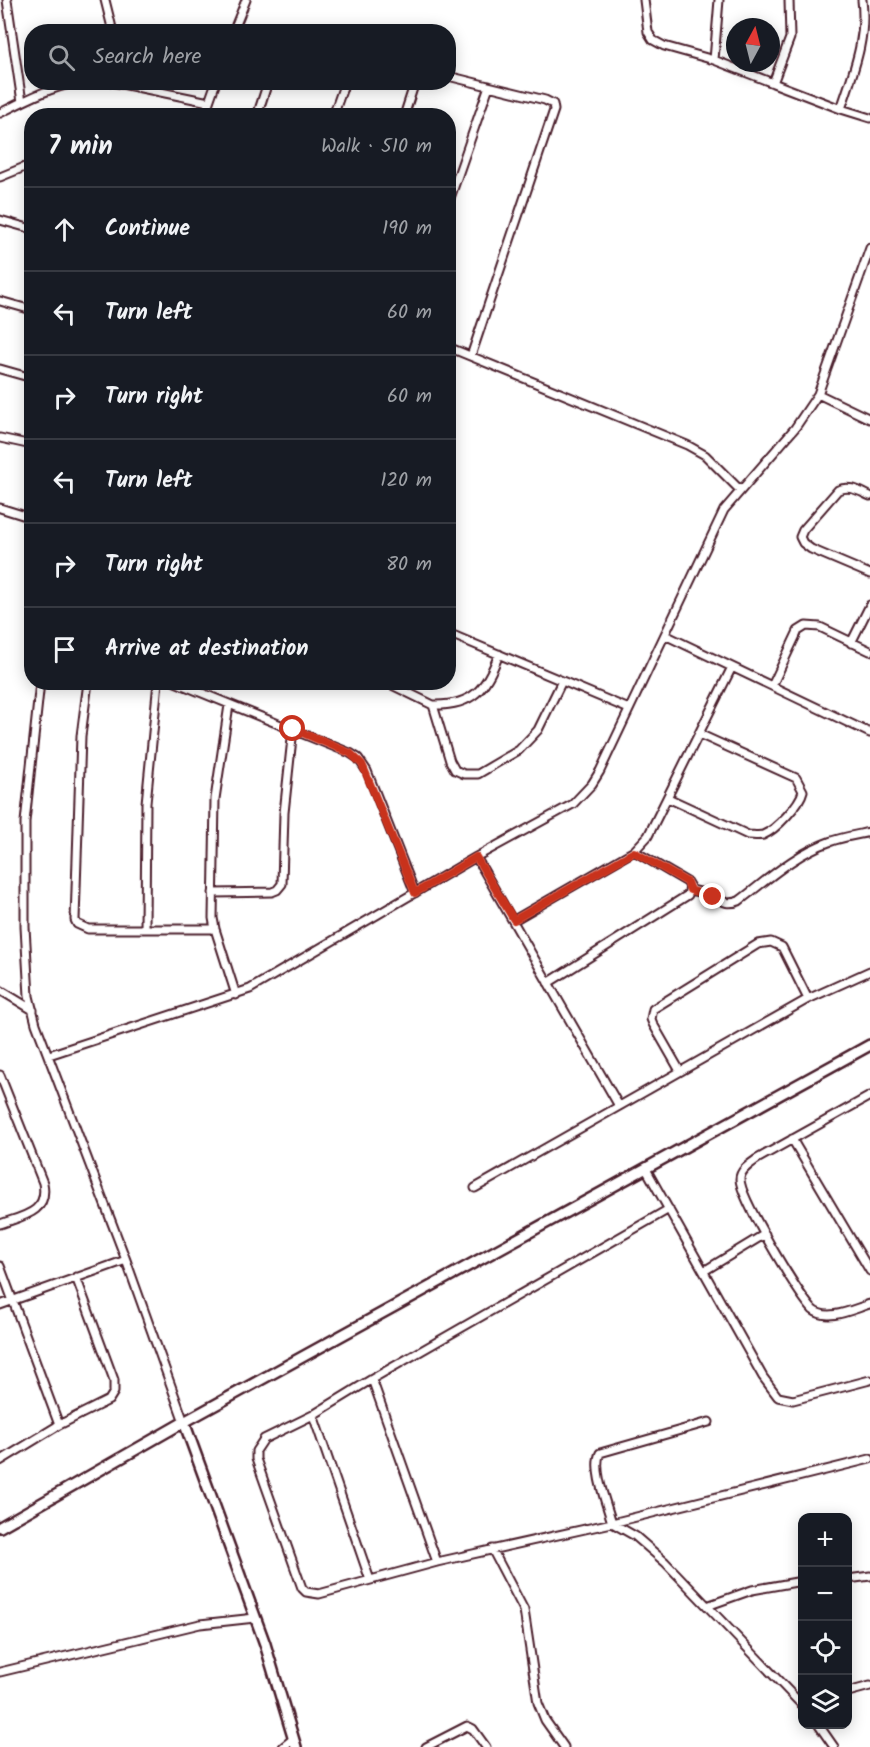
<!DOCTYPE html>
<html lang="en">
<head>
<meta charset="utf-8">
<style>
  body { margin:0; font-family:Kalam,sans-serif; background:#242831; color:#f1f3f6 }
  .controls { position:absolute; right:18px; bottom:18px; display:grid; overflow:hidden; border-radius:12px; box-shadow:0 3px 15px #0003 }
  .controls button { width:54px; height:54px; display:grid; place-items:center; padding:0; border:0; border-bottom:2px solid #363941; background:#171b24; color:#f1f3f6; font:30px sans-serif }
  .compass { position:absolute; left:726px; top:18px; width:54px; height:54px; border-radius:50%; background:#171b24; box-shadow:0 3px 15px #0003; rotate:7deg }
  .stop { position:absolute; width:18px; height:18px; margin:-14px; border:4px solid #c8321e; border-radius:50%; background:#fff }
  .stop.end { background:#c8321e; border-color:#fff; box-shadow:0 2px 6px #0008 }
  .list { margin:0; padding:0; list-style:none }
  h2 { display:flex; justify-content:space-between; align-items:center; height:78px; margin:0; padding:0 24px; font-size:26px }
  h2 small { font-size:20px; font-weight:400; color:#9ea1a6 }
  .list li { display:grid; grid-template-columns:39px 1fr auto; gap:18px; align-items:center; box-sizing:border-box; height:84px; padding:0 24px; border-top:2px solid #363941 }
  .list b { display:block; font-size:22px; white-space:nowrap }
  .list em { font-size:20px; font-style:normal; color:#9ea1a6 }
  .icon { flex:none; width:33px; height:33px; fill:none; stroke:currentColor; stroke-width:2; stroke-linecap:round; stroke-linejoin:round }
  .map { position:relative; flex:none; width:870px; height:1747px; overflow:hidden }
  .search { position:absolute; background:#171b24; box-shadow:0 3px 15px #0003; left:24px; top:24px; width:432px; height:66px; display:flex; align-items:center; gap:15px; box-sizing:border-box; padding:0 21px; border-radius:24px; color:#9ea1a6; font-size:22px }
  .panel { position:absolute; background:#171b24; box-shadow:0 3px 15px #0003; left:24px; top:108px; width:432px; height:582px; border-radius:24px }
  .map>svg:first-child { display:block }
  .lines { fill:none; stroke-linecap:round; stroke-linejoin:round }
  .street-casing { stroke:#4a1f2b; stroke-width:11 }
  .secondary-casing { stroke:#4a1f2b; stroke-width:14 }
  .street { stroke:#fff; stroke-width:7 }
  .secondary { stroke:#fff; stroke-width:9 }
  .route { stroke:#c8321e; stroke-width:8 }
</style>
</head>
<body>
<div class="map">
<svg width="870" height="1747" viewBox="0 0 870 1747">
  <rect width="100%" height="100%" fill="#fff"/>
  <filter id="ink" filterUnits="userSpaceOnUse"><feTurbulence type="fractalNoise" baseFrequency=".0167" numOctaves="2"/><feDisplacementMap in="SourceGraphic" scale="12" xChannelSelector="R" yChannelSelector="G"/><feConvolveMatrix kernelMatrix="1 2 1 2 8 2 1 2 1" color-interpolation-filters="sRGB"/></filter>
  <g filter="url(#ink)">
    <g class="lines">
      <g class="street-casing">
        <path id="street" d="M7,0L22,102
          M105,0L113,32
          M644,0L648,32L653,40L664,46L714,60L773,83
          M789,0L790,38L773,83L841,109L870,118
          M233,32L246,0
          M714,60L719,0
          M448,76L545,100L553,104L554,110L471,356
          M112,82L209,102
          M841,109C853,72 867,40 862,0
          M0,113C26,100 50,87 79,82
          M204,116L216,82
          M257,116L268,82
          M333,116L345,82
          M404,116L415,82
          M0,177L32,164
          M448,204L489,86
          M0,220L32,229
          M0,301L32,310
          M448,347L687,445L705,455L740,490
          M0,369L32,378
          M818,394L870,419
          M0,438L32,445
          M870,496C859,491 850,485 838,490L803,530L800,537L803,543L811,549L870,574
          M0,508L32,518
          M448,633L629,709
          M665,635L870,733
          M851,643L870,605
          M40,682L25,822V927L29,996L36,1024L126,1260L184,1422
          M88,682L81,736L75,920L77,924L88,929H215
          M175,682L350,753L358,758L367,771L415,893
          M386,682L433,705L450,761L455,770L464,774H478L519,750L538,730L562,681
          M772,686L798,631L806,626L820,627L870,651
          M229,705L215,799L213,918L215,929L236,995
          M433,705C473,706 486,689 499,654
          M668,798L748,835C753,835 758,836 763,835C776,830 800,804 803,791L796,778L699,734
          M476,857L619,1106
          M690,890C697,891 704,893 710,895C721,900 726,906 739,901C767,880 795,854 829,842C842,837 856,835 870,832
          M213,893L272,892L277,890L282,884L284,813L293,729
          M514,920L634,851L648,836L732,667
          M145,928L146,803L158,682
          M548,983L688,895L690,887L687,882L634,851
          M0,990L33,1010
          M49,1055L250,989L476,857L573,804L592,784L600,771L724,510L795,428L818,394L870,248
          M680,1071L653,1024L651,1019L653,1009L758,944L771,942L782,947L808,999
          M0,1075L43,1183C49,1213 22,1216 0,1224
          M870,1096L757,1159C750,1164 740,1170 740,1179C740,1198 798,1294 813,1310C828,1322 853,1309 870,1304
          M792,1139L870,1271
          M646,1169L763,1377L778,1397L793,1400L870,1380
          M475,1188L808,999L870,971
          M669,1209L372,1379L313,1415L264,1439L256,1451V1459L302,1588L306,1592L319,1594L437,1562L612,1523L870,1459
          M0,1266L59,1425
          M704,1271L765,1234
          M0,1305L126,1260
          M372,1379L437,1562
          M313,1415L370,1580
          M709,1422L600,1453C592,1469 607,1505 612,1523L635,1536L665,1562L802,1705
          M0,1461L59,1425L109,1400L114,1392V1380L76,1277
          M492,1549L524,1610L538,1703L545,1720L564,1747
          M848,1579L870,1576
          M707,1606L752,1590L802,1581
          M0,1672L200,1624L255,1618
          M848,1692L870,1686
          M818,1724L834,1747
          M283,1747L293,1739
          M426,1747L467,1726L473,1729L486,1747"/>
      </g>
      <g class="secondary-casing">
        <path id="secondary" d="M184,1422L265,1644L296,1747
          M0,1527L184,1422L870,1045"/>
      </g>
      <use href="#street" class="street"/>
      <use href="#secondary" class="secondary"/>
    </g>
  </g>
  <g class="lines" filter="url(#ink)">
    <path class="route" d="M293,729L350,753L362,764L415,893L476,857L514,920L634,852L687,882L690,890L713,897"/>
  </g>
</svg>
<div class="controls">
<button>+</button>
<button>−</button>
<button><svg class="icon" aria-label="locate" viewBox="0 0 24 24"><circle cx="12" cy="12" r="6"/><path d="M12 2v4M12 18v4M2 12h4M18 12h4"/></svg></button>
<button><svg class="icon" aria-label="layers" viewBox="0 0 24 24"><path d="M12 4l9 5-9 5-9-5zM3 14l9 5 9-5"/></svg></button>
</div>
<svg class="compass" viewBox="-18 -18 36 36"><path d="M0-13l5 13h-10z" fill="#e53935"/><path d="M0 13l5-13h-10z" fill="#9ea1a6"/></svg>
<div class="stop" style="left:293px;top:729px"></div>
<div class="stop end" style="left:713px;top:897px"></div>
<div class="search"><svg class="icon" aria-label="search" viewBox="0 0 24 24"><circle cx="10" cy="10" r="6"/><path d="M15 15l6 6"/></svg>Search here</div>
<section class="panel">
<h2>7 min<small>Walk · 510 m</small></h2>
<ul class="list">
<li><svg class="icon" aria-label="ahead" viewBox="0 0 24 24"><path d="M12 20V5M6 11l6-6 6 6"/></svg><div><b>Continue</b></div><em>190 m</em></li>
<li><svg class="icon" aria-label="left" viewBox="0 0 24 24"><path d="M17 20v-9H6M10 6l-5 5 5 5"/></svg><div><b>Turn left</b></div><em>60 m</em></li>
<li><svg class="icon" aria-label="right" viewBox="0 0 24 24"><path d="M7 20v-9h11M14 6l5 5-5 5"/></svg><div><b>Turn right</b></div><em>60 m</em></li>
<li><svg class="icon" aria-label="left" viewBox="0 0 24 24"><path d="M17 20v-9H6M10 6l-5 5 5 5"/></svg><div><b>Turn left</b></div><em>120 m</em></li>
<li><svg class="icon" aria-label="right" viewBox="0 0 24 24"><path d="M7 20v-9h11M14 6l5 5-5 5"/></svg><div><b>Turn right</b></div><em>80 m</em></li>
<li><svg class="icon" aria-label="arrive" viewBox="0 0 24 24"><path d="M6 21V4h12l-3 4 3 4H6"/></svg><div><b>Arrive at destination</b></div></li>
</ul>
</section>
</div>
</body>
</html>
